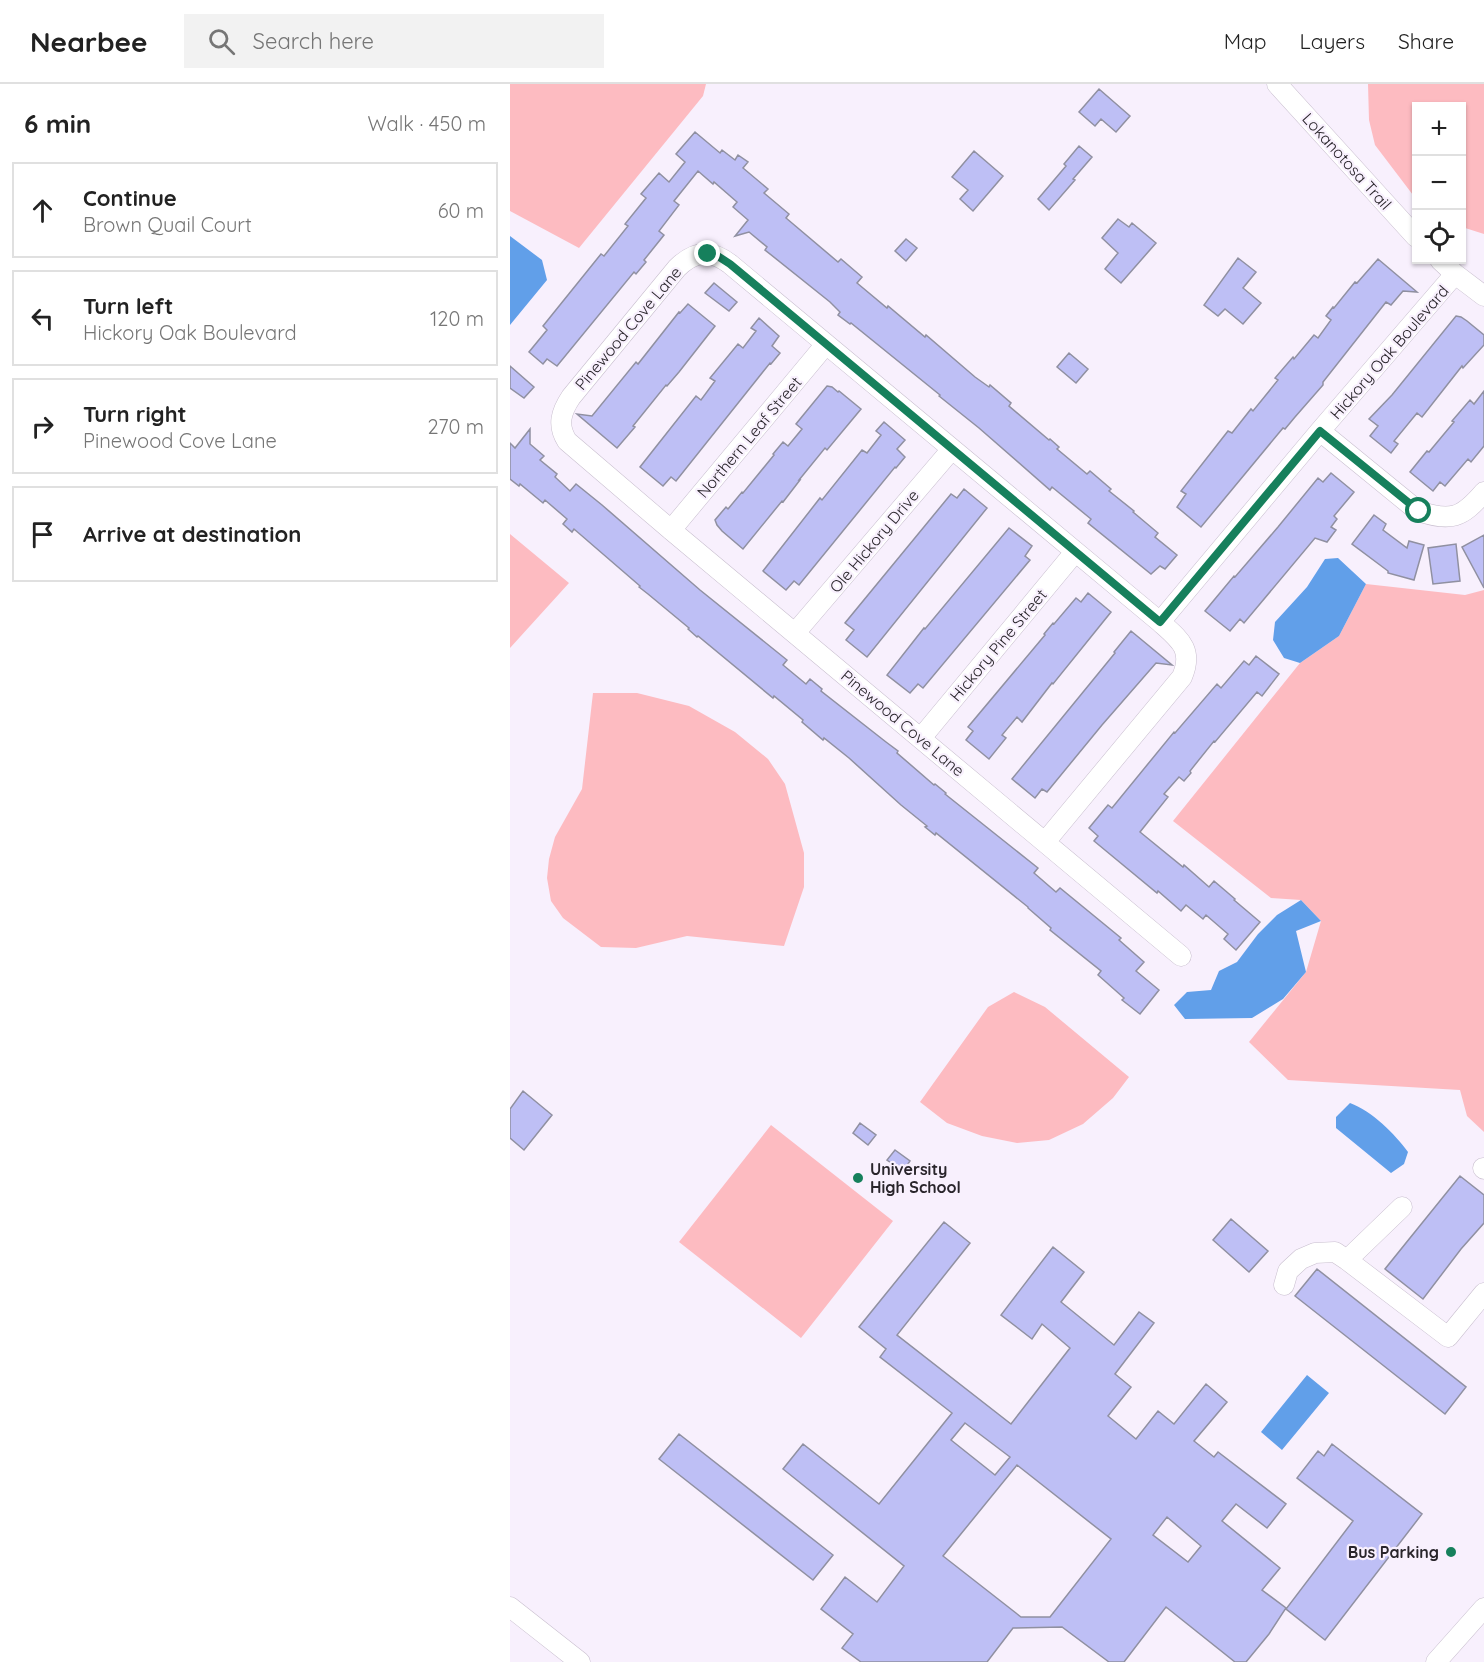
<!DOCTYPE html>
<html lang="en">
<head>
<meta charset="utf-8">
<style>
  body { margin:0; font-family:Quicksand,sans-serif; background:#f2f2f2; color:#222 }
  .controls { position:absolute; right:18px; top:18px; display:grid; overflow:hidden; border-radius:0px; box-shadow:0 2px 4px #0004 }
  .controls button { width:54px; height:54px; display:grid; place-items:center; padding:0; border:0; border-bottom:2px solid #e0e0e0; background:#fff; color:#222; font:30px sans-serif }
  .stop { position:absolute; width:18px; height:18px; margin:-14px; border:4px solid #16805c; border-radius:50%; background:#fff }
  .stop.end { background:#16805c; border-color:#fff; box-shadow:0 2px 6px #0008 }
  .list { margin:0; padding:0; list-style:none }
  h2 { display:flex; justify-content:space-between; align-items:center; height:78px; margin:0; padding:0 24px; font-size:26px }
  h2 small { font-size:20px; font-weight:400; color:#767676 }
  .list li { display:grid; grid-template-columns:39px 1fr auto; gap:18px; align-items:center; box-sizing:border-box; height:96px; margin:0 12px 12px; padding:0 12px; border:2px solid #e0e0e0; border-radius:0px }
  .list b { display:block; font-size:22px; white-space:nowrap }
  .list p { margin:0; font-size:20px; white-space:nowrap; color:#767676 }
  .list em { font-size:20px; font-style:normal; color:#767676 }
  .icon { flex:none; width:33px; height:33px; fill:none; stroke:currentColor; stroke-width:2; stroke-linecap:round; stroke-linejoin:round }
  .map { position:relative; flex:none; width:974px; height:1578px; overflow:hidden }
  header { display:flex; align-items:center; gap:36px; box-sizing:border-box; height:84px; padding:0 30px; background:#fff; border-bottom:2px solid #e0e0e0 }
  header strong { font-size:28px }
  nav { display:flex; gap:33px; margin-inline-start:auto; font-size:21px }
  .search { width:420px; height:54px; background:#f2f2f2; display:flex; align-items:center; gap:15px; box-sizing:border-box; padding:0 21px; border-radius:0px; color:#767676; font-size:22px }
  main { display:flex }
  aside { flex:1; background:#fff }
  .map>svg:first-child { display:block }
  .green { fill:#fdbbc1 }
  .water { fill:#619fe9 }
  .building { fill:#bebff5; stroke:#9090a1; stroke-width:1.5; fill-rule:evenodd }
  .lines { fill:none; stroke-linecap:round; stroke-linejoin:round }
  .minor-casing { stroke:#c8bece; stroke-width:21 }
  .minor { stroke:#fff; stroke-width:20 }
  .route { stroke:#16805c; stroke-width:8 }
  .poi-dot { fill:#16805c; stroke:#f8f0fd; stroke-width:2 }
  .labels { text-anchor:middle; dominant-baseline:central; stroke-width:4.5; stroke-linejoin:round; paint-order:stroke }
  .street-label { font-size:16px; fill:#29252b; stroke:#f8f0fd }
  .poi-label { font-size:16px; font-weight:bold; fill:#29252b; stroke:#f8f0fd; text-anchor:start }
</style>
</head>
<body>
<header>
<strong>Nearbee</strong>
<div class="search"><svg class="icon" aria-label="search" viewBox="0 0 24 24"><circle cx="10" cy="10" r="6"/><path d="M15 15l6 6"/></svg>Search here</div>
<nav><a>Map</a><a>Layers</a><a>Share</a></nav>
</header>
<main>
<aside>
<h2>6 min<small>Walk · 450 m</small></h2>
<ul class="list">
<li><svg class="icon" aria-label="ahead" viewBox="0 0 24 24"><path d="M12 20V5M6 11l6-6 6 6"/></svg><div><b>Continue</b><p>Brown Quail Court</p></div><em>60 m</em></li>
<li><svg class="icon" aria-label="left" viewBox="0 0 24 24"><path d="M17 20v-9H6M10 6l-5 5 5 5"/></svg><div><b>Turn left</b><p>Hickory Oak Boulevard</p></div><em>120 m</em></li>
<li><svg class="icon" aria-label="right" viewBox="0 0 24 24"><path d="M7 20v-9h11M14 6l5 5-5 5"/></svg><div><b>Turn right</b><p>Pinewood Cove Lane</p></div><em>270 m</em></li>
<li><svg class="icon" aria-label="arrive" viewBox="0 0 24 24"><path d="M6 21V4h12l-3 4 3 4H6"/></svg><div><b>Arrive at destination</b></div></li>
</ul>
</aside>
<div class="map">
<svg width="974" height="1578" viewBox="0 0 974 1578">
  <rect width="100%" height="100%" fill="#f8f0fd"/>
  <path class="green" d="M0,0H196L193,12L69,164L0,127Z
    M858,0H974V150L952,143V22H906V115L865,61L859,36Z
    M0,450L59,499L0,564Z
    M856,500L955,511L974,506V1048L957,1032L950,1006L778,996L739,958L796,888L811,837L791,816L761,814L663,737L790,579L829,552Z
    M83,609H127L179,622L225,648L258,675L275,700L294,769V803L274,862L177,852L126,864L91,863L53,834L41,817L37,794L39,775L45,753L72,705Z
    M504,908L535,923L619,993L603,1014L573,1040L539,1056L507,1059L472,1052L437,1039L410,1018L478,923Z
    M261,1041L383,1137L291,1254L169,1158Z"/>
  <path class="water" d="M0,152L32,176L37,196L0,241Z
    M828,474L856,500L829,552L790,579L774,574L763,556L765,538L797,503L815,475Z
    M791,816L811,837L786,847L796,888L773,915L742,934L675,935L664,921L677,908L701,906L709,887L727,878L748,850L767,831Z
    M840,1019C862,1027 885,1050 898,1068L894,1080L881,1089L826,1044V1033Z
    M797,1291L819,1309L772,1366L751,1348Z"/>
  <path class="building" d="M589,5L620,32L606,48L591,35L585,42L569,28Z
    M185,48L210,69L212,66L225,76L228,71L238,78L233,84L258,105L254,109L279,130L276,134L328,178L331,175L352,193L347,199L377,224L378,222L415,253L416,251L465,293L479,303L480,301L501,319L499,322L539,356L540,355L549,363L547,365L577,390L580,387L601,405L599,407L624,427L623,428L648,449L645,453L667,471L655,485L650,482L641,490L578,439L581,435L542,403L540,406L469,344L429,312L430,311L341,239L340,240L328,231L330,228L320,218L255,166L257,163L239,148L225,152L238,136L223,123L227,118L204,98L203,100L188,87L164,117L169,121L149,147L154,151L134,176L136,178L126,190L124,188L47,282L37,275L33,280L19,268L37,246L33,242L91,170L94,172L118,142L115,140L136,114L131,110L149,89L159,98L175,78L166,70Z
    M569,62L582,73L563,95L565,96L539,126L528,115L556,82L554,80Z
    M464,67L493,92L463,127L450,115L458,106L442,93Z
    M608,135L619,143L622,139L646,159L611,199L595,185L608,169L592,154Z
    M396,155L407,164L396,177L385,167Z
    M728,174L746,188L733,204L751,219L733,240L715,225L708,232L694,221Z
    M868,175L907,208L893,207L881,221L876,218L813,298V301L785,333L775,345L773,344L691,443L667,423L676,410L671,407L718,347L722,349L741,325L743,327L768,296L765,294L783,273L784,275L804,251L808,254L821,236L816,232L823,223L824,224L845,198L847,199Z
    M204,199L227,218L219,227L195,209Z
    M178,220L205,242L169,288L157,302L156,301L123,342L125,343L107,364L67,330L82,332L126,278L128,280L169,228L170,229Z
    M946,232L951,233L957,237L974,251V261L953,284L952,282L912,333L907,329L884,357L888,360L881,369L860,352L868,342L859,335L882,311Z
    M249,234L269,252L262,262L270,269L261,280L260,279L166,397L161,393L153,402L130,383L186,312L191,316L205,297L200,294L228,260L233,264L246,247L241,244Z
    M559,269L578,285L566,299L547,283Z
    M0,282L24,303L14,314L0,304Z
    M317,302L322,303L328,308L329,307L351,325L317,366L315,364L289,396H290L273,418L272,417L233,465L212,447L207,441L205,436L216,423L218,425L232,408L233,409L264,371L263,370L273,358L278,362L292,345L286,340Z
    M974,307V362L961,378L958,375L935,402L930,398L923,407L900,388L917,367L919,368L944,338L942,337L960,316L964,320Z
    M374,338L395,356L387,365L395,373L386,384L385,383L289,501L284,497L276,506L253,487L310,414L312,416L352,366L357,369L371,351L366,347Z
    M20,345V360L34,372L30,376L47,390L45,393L60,407L66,400L92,421L190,506L277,576L273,581L296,600L300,595L312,605L311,607L376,658L388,667L387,669L424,701L425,700L436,709L435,710L528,784L524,789L546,808L550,804L611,854L609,856L634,878L626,887L649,906L630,930L612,916L614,914L588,891L591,887L540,846L541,844L518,824V823L426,749L425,751L415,743L417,742L391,721L339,674L314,654L313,656L292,638L293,636L264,612L263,614L188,552L187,553L178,545L179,544L138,510L129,503L130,502L64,445L62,448L53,440L57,435L35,416L33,419L10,400L9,402L0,395V359L5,364Z
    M821,389L844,408L824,432L827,435L821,443L826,446L817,458L805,454L734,539L730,535L720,547L695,527L724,492L725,493L768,443L808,394L813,398Z
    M454,405L477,424L357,573L336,556L344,546L335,539L441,410L447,414Z
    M864,431L876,440L873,446L897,464L899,457L914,461L904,496L878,489V487L842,460Z
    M499,444L522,462L515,472L520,476L413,604L408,600L400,609L377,591L414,544L415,545Z
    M974,451V504L952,463Z
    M946,460L950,497L923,500L918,464Z
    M578,509L601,528L543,600L542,599L512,638L507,633L492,651L496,654L479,675L456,656L463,647L458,643L535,551L534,550L543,539L544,540L566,514L571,518Z
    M621,547L662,581L646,579L592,641L537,708L532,705L525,714L502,695L605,569L604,568Z
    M746,572L769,590L752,612L747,608L705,658L704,657L680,687L681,689L674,697L669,693L654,710L658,713L630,748L673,783L674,781L699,803L704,797L725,815L724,816L750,838L726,866L714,855L718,850L696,831L693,835L676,821L671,827L648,807L647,809L584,757L588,752L579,744L598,721L602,724L664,648L665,649L707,600L711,604L734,577L739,581Z
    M13,1007L42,1031L14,1066L0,1054V1025Z
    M350,1039L366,1051L358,1061L343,1049Z
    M385,1066L400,1077L393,1087L377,1076Z
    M950,1092L974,1111V1139L951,1165L913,1215L875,1185Z
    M721,1135L758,1167L739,1188L703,1156Z
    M434,1138L460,1159L387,1251L501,1340L560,1264L532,1240L522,1255L491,1231L543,1163L574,1188L551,1218L604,1261L629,1228L644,1239L605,1290L621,1303L598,1332L626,1355L648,1327L664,1340L696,1300L717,1318L684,1357L704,1373L708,1368L776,1420L757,1444L726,1420L712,1437L770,1484L752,1506L776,1524L759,1550L736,1578H725L656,1523L614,1578H599L552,1543L503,1544L477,1578H351L332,1564L343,1550L311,1525L335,1493L367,1518L394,1482L273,1385L293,1360L369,1420L442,1329L370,1273L376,1265L349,1243ZM455,1339L500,1373L485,1391L441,1356ZM507,1381L601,1455L540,1533H511L433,1472ZM657,1433L691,1462L678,1478L643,1451Z
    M807,1185L956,1303L935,1330L785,1212Z
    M169,1350L323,1471L303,1496L149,1375Z
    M822,1360L912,1430L815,1556L776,1525L843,1437L787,1394L808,1367L814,1372Z"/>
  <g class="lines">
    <g class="minor-casing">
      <path id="minor" d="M767,0L906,153
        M930,176L945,190L974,212
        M810,347L908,427C941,438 952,434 974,408
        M161,446L316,260
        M650,538L810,347L945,190
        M285,549L442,365
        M411,654L565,468
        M535,758L672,593C684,565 669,555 650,538L220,180C201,165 184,167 167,184L61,313C51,328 47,341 57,357L161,446L671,872
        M973,1084L974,1085
        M837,1176L892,1123
        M774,1201L778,1187L791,1175L805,1169L825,1168L837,1176L938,1253L974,1209
        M0,1523L70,1578
        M926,1578L974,1524"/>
    </g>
    <use href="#minor" class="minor"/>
  </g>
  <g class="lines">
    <path class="route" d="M198,170L206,171L220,180L650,538L810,347L909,427"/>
  </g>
  <g class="poi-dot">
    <circle cx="348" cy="1094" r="6"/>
    <circle cx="941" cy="1468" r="6"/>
  </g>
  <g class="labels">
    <g class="street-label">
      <text transform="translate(837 77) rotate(48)">Lokanotosa Trail</text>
      <text transform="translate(118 244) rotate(-50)">Pinewood Cove Lane</text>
      <text transform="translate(879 268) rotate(-49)">Hickory Oak Boulevard</text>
      <text transform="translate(239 353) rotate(-50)">Northern Leaf Street</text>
      <text transform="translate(364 457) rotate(-50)">Ole Hickory Drive</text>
      <text transform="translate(488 561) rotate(-50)">Hickory Pine Street</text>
      <text transform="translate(393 639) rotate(40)">Pinewood Cove Lane</text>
    </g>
    <g class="poi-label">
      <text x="360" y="1085">University<tspan x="360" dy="18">High School</tspan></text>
      <text x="929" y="1468" text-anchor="end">Bus Parking</text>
    </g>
  </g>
</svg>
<div class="controls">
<button>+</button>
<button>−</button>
<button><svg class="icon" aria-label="locate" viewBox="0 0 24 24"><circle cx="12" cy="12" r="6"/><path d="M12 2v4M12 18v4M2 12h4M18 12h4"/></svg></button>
</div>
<div class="stop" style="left:909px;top:427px"></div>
<div class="stop end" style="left:198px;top:170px"></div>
</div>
</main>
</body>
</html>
